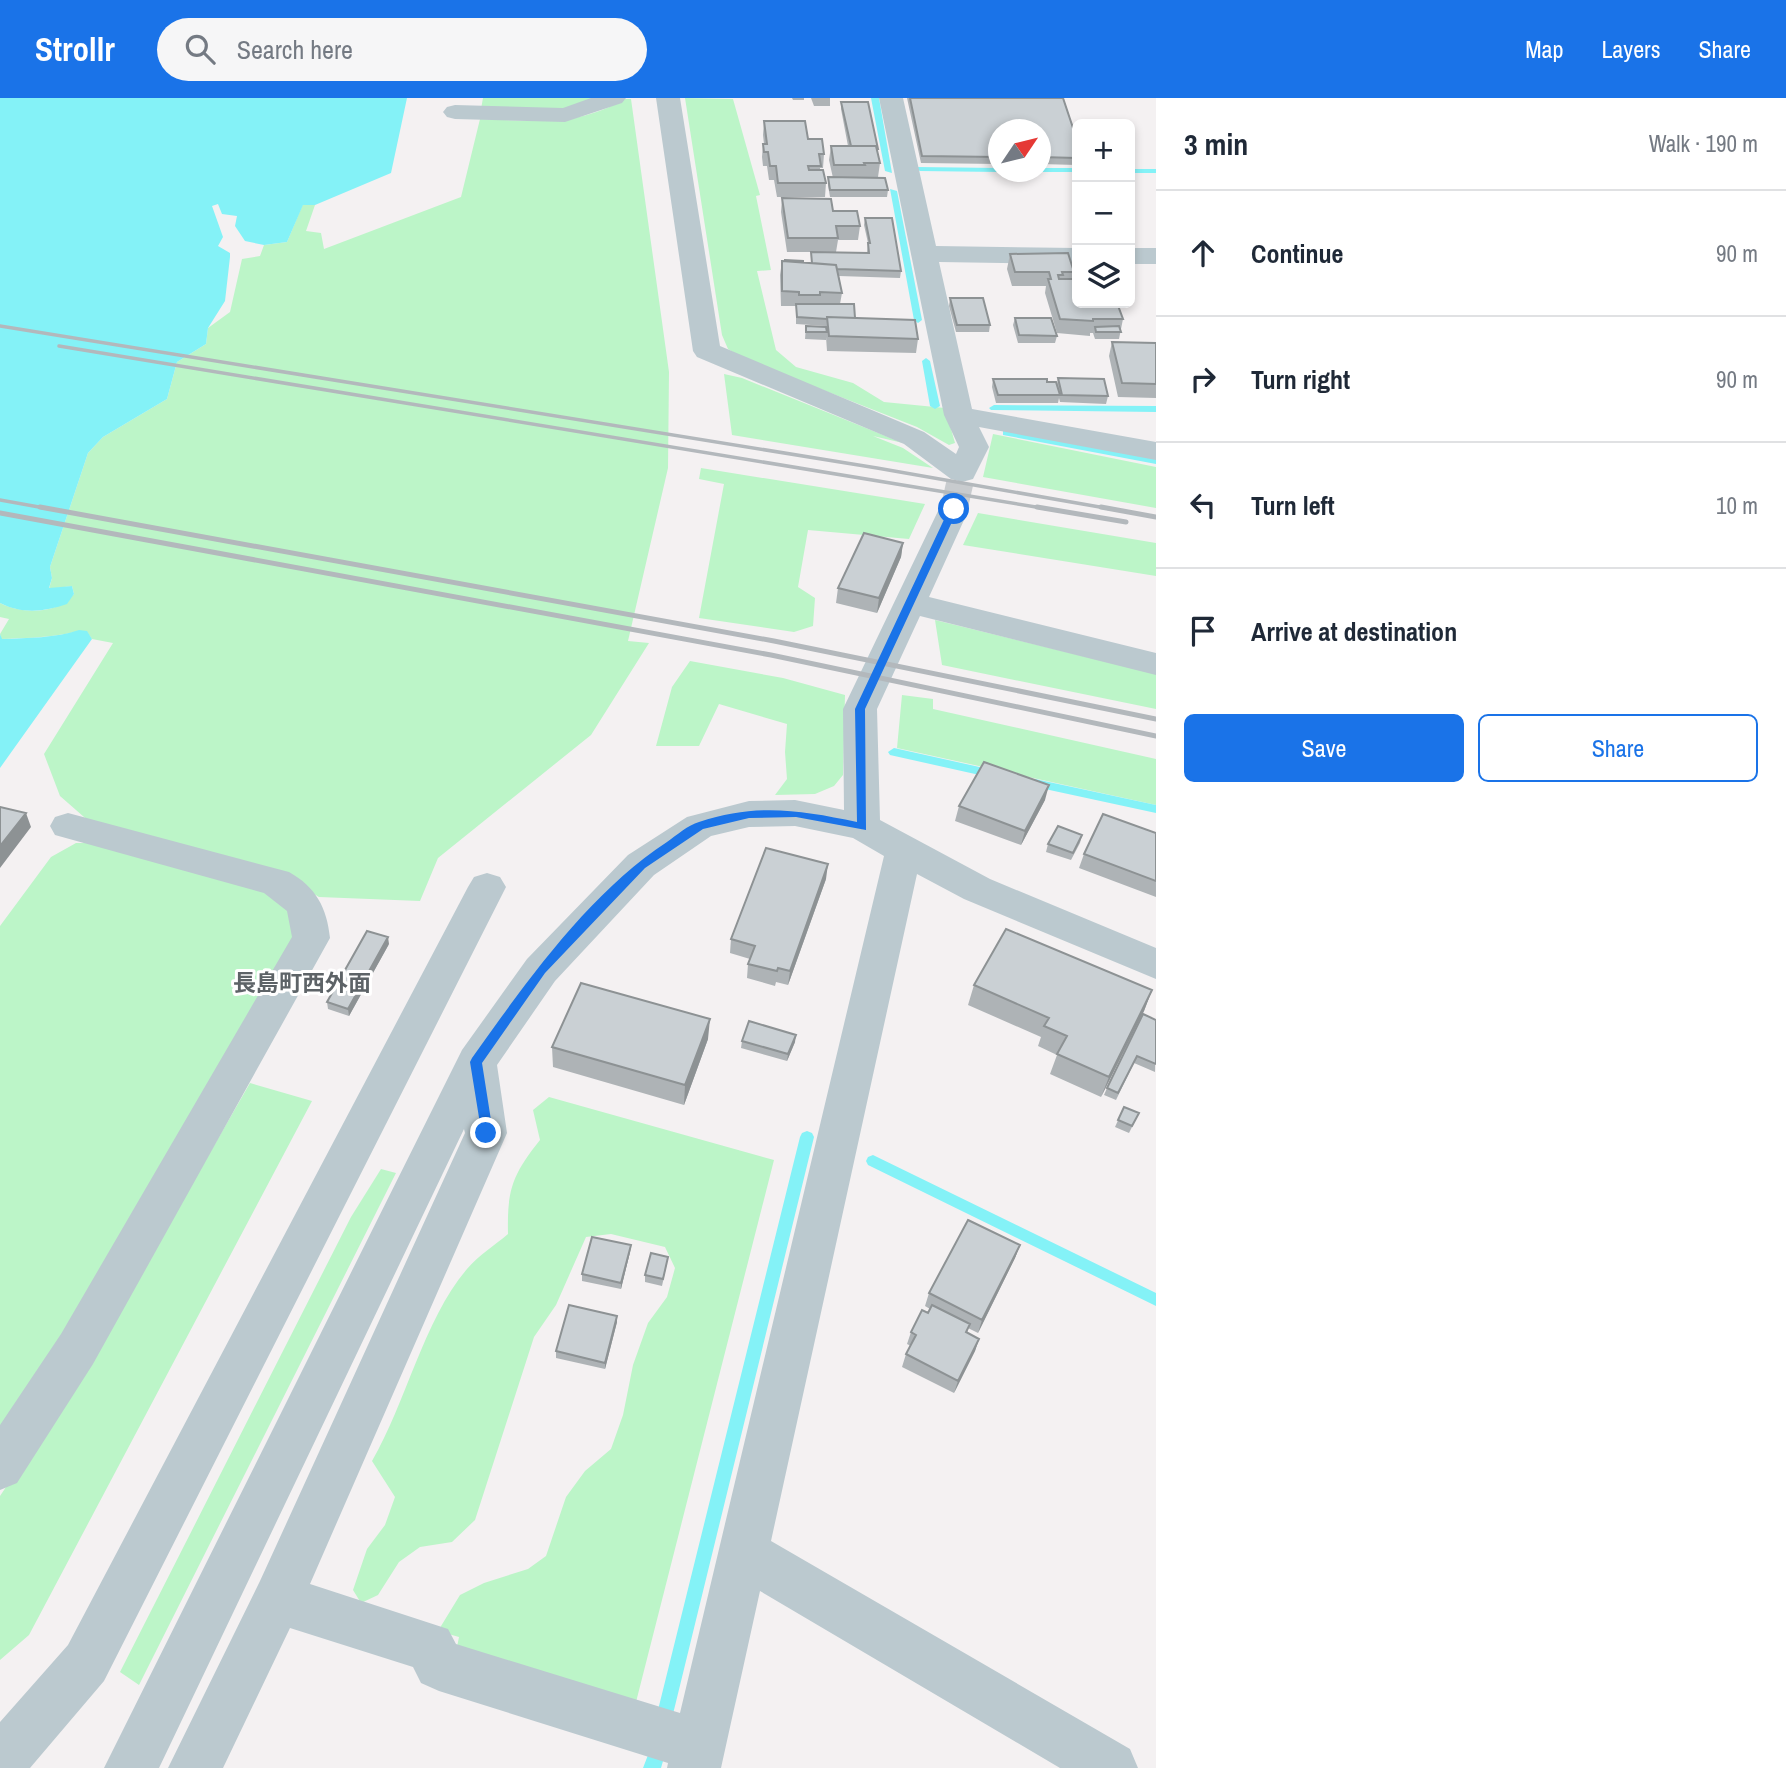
<!DOCTYPE html>
<html lang="en">
<head>
<meta charset="utf-8">
<style>
  body { margin:0; font-family:"Archivo Narrow","Noto Sans JP",sans-serif; background:#f6f6f7; color:#1f2937 }
  .controls { position:absolute; right:21px; top:21px; display:grid; overflow:hidden; border-radius:10px; box-shadow:0 4px 10px #0003 }
  .controls button { width:63px; height:63px; display:grid; place-items:center; padding:0; border:0; border-bottom:2px solid #e0e1e3; background:#fff; color:#1f2937; font:35px sans-serif }
  .compass { position:absolute; left:988px; top:21px; width:63px; height:63px; border-radius:50%; background:#fff; box-shadow:0 4px 10px #0003; rotate:55deg }
  .stop { position:absolute; width:21px; height:21px; margin:-16px; border:5px solid #1a73e8; border-radius:50%; background:#fff }
  .stop.end { background:#1a73e8; border-color:#fff; box-shadow:0 2px 7px #0008 }
  .list { margin:0; padding:0; list-style:none }
  h2 { display:flex; justify-content:space-between; align-items:center; height:91px; margin:0; padding:0 28px; font-size:30px }
  h2 small { font-size:23px; font-weight:400; color:#747a83 }
  .list li { display:grid; grid-template-columns:46px 1fr auto; gap:21px; align-items:center; box-sizing:border-box; height:126px; padding:0 28px; border-top:2px solid #e0e1e3 }
  .list b { display:block; font-size:26px; white-space:nowrap }
  .list em { font-size:23px; font-style:normal; color:#747a83 }
  .actions { display:flex; gap:14px; padding:21px 28px }
  .actions a { flex:1; padding:16px 0; border:2px solid #1a73e8; border-radius:10px; text-align:center; font-size:24px; color:#1a73e8 }
  .actions .main { background:#1a73e8; color:#fff }
  .icon { flex:none; width:38px; height:38px; fill:none; stroke:currentColor; stroke-width:2; stroke-linecap:round; stroke-linejoin:round }
  .map { position:relative; flex:none; width:1156px; height:1670px; overflow:hidden }
  header { display:flex; align-items:center; gap:42px; box-sizing:border-box; height:98px; padding:0 35px; background:#1a73e8; color:#fff }
  header strong { font-size:33px }
  nav { display:flex; gap:38px; margin-inline-start:auto; font-size:24px }
  .search { width:490px; height:63px; background:#f6f6f7; display:flex; align-items:center; gap:18px; box-sizing:border-box; padding:0 24px; border-radius:38px; color:#747a83; font-size:26px }
  main { display:flex }
  aside { flex:1; background:#fff }
  .map>svg:first-child { display:block }
  .green { fill:#bcf5c8 }
  .water { fill:#84f2f7 }
  .lines { fill:none; stroke-linecap:round; stroke-linejoin:round }
  .stream { fill:#84f2f7; fill-rule:evenodd }
  .minor-tunnel { stroke:#c8cbce; stroke-width:27; stroke-dasharray:27 13; stroke-linecap:butt }
  .minor { fill:#bbc9cf; fill-rule:evenodd }
  .rail-far1 { stroke:#b3b8bc; stroke-width:3.5 }
  .rail { stroke:#b3b8bc; stroke-width:5 }
  .wall { fill:#aeb3b6 }
  .shaded-wall { fill:#8d9294 }
  .building { fill:#cad0d4; stroke:#8d9294; stroke-width:2 }
  .route { fill:#1a73e8 }
  .labels { text-anchor:middle; dominant-baseline:central; stroke-width:6; stroke-linejoin:round; paint-order:stroke }
  .quarter-label { font-size:23px; font-weight:bold; fill:#5d6367; stroke:#fff }
</style>
</head>
<body>
<header>
<strong>Strollr</strong>
<div class="search"><svg class="icon" aria-label="search" viewBox="0 0 24 24"><circle cx="10" cy="10" r="6"/><path d="M15 15l6 6"/></svg>Search here</div>
<nav><a>Map</a><a>Layers</a><a>Share</a></nav>
</header>
<main>
<div class="map">
<svg width="1156" height="1670" viewBox="0 0 1156 1670">
  <rect width="100%" height="100%" fill="#f4f1f2"/>
  <path class="green" d="M483,0H600L559,12L481,11Z
    M685,0L733,1L760,97L756,98L771,172L757,173L776,252L796,269L853,285L884,304L945,310L955,345L949,347L917,329L744,261L728,251L722,237Z
    M625,1H631L669,274L668,370L628,543L649,545L591,637L438,760L420,803L319,799L297,786L92,726L60,698L44,656L113,545L92,541L87,534C78,532 73,535 65,536C44,540 22,540 1,541L0,536L9,521L0,519V505C21,516 58,517 74,496L72,488L49,491L52,480L50,469L88,355L103,339L167,301L177,264L206,246L208,230L230,214L242,161L260,158L264,147L287,144L303,106L315,107L306,133L321,135L324,151L461,99L480,21C535,23 576,29 625,1Z
    M724,276L742,280L903,345L873,338L903,350L933,370L732,337Z
    M993,336L1156,369V410L983,379Z
    M701,370L925,406L909,441L808,432L798,489L815,500L813,528L794,534L699,520L724,386L699,381Z
    M978,415L1156,445V478L963,447Z
    M935,522L1156,576V611L942,567Z
    M690,563L783,580L845,597L843,677L834,688L815,696L775,697L787,681L785,654L787,626L719,606L699,648H656L672,589Z
    M902,597L933,601V611L1156,661V707L897,650Z
    M76,745H93L278,794L291,815L296,840L0,1346V828L51,759Z
    M250,985L312,1003L29,1537L0,1562V1398L89,1265Z
    M549,999L774,1062L635,1608L456,1554L459,1539L438,1533L460,1497L484,1485L528,1471L546,1458L566,1399L585,1373L611,1351L623,1317L633,1267L648,1225L667,1199L675,1170L665,1149L611,1136L586,1139L556,1207L534,1239L475,1422L452,1444L420,1449L399,1464L378,1497L361,1505L353,1492L367,1451L385,1427L395,1399L372,1363C406,1305 424,1221 467,1171C478,1158 495,1147 508,1136C507,1092 512,1077 540,1042L533,1012Z
    M381,1071L396,1075L139,1587L120,1574L351,1119Z"/>
  <path class="water" d="M0,0H407L391,75L315,107H303L287,144L264,147L245,143L235,128L237,118L222,116L218,106L212,108L223,139L218,148L230,155V159L225,203L208,230L206,246L177,264L167,301L103,339L88,355L50,469L52,480L49,490L72,488L74,496L67,506C45,514 21,516 0,505Z
    M79,532L87,533L92,541L0,670V536L2,541C28,540 55,540 79,532Z"/>
  <g class="lines">
    <path class="stream" d="M871,0H879L892,75L885,73Z
      M917,69L998,70V74H1001H998L920,73L916,71Z
      M1040,70H1077V74H1037H1040Z
      M1130,71H1156V75H1130Z
      M890,91L897,93L922,222L918,225L914,222Z
      M926,260L930,263L940,308L935,311L930,308L922,263Z
      M994,307L1156,308V314L991,312L989,310Z
      M1006,332L1156,360V366L1003,337V333Z
      M894,650L993,672L999,676L993,680L890,657L888,654Z
      M1035,681L1156,707V715L1031,688L1029,685Z
      M807,1033L812,1035L814,1039L674,1612L672,1618L666,1620L660,1618L658,1612L800,1039L802,1035Z
      M873,1057L1156,1195V1208L868,1067L866,1063L868,1059Z
      M654,1654L660,1657L663,1663L661,1670H643L648,1657Z"/>
    <path class="minor-tunnel" d="M954,411L962,375"/>
    <path class="minor" d="M591,0H626L622,5L565,24L455,21L447,19L443,14L447,9L455,7L563,10Z
      M656,0H680L720,248L924,334L956,356L959,349L944,317L879,0H903L936,148L1077,150V166L939,164L972,311L1156,344V362L979,329L989,349L973,381L962,384L951,381L904,346L697,259L693,253Z
      M1130,150H1156V166H1130Z
      M954,402L965,404L969,411L929,499L1156,555V577L920,518L877,611L880,722L990,781L1156,850V881L964,801L917,776L771,1443L1130,1651L1138,1670H1060L760,1493L721,1670H667L668,1665L439,1593L421,1585L413,1569L290,1530L223,1670H168L260,1483L465,1035L464,1031L159,1670H104L462,952L527,861L628,757L687,719L749,703L795,702L844,712L843,611L939,411L943,404ZM795,728L853,740L884,758L680,1615L456,1546L448,1531L310,1486L507,1035L497,967L555,883L654,777L711,738L749,729Z
      M68,715L289,774C316,789 327,810 330,840L93,1266L17,1385L0,1392V1327L61,1236L292,839L287,813L264,795L55,737L50,728L55,719Z
      M487,775L500,779L506,789L104,1583L30,1670H0V1624L68,1547L468,789L474,779Z"/>
    <path class="rail-far1" d="M0,228L877,370L1111,411
      M59,248L1048,411
      M0,402L50,411"/>
    <path class="rail" d="M40,409L774,543L1156,621
      M1037,409L1126,424
      M1101,409L1156,419
      M0,415L771,557L1156,638"/>
  </g>
  <path class="wall" d="M792,0H804V2H793Z
    M811,0H830V8H814Z
    M907,0H1063L1077,42V67L1040,66V32H998V66L921,65Z
    M841,4L878,51V55L880,65L878,79H863V80L888,92L887,99H830L828,87V79L833,80L829,62L831,48H848L841,11Z
    M764,23L808,41L824,56L823,70H820V72L826,85L825,99H777L774,82H769L767,68H763L762,59L763,46H764L763,37Z
    M782,100L833,113L860,128L858,142H838L836,154H787L781,114Z
    M865,120L901,173L900,180L839,178L842,195L840,206L855,220L918,241L916,255L827,253L826,239V242L805,241L806,228H826L796,226V208H781L780,177L782,163L811,165V154L867,155L868,145L864,127Z
    M1010,156L1074,174L1073,181L1123,221L1119,241H1095L1093,235H1090V238L1057,235L1045,195L1046,188H1012L1007,171Z
    M950,200L990,227L989,234H956L949,208Z
    M1015,220L1057,238L1055,245H1018L1013,227Z
    M1112,244L1156,245V300L1118,299L1109,258Z
    M1058,280L1108,298L1106,306L1060,304L1059,300L1058,305H996L992,289L993,281L1047,284L1057,286Z
    M903,445L901,459L877,515L836,505L838,490Z
    M1045,702L1021,747L955,723L959,708Z
    M1156,735V799L1079,770L1084,756Z
    M1082,737L1080,745L1071,762L1046,754L1048,746Z
    M826,781L788,887L776,884L775,888L747,880L748,866L750,861L730,855L731,841Z
    M389,846L349,918L328,911L327,904Z
    M974,887L1152,892L1144,913L1101,999L1050,976L1057,957L1038,948L1041,939L968,907Z
    M1156,922L1155,974L1134,965L1116,1002L1104,997L1107,990Z
    M708,941L684,1007L553,969L552,949Z
    M742,943L795,944L787,963L741,950Z
    M1124,1009L1139,1015L1129,1035L1115,1029Z
    M631,1147L630,1154L621,1191L582,1183V1176Z
    M1020,1147L1015,1160L978,1235L968,1230L967,1235L979,1241L975,1253L954,1295L902,1269L906,1256L911,1248L907,1246L911,1234L928,1215L930,1211L925,1208L929,1195Z
    M667,1165L662,1188L645,1184V1177Z
    M617,1218V1224L605,1271L556,1260V1253Z"/>
  <path class="shaded-wall" d="M903,445L901,459L877,515L879,500Z
    M1049,687L1045,702L1021,747L1025,733Z
    M26,715L31,729L0,770V748Z
    M828,766L826,781L788,887L790,873Z
    M388,839L389,846L349,918L348,911Z
    M1152,892L1144,913L1101,999L1109,979Z
    M710,921L708,941L684,1007L685,987Z
    M796,937L795,944L787,963L788,956Z
    M631,1147L630,1154L621,1191V1185Z
    M1020,1147L1015,1160L978,1235L982,1222Z
    M617,1218V1224L605,1271V1265Z
    M979,1241L975,1253L954,1295L958,1283Z"/>
  <path class="building" d="M910,0H1063L1077,42V60L1040,59V32H998V59L922,58Z
    M841,4H868L878,51H877L876,48H851Z
    M764,23H805L808,41H822L824,56H819L821,68H808L809,72H823L826,85H778L776,68H770L768,54H764L763,46H767Z
    M831,48H876L880,65H864L865,67H834Z
    M828,79L885,80L888,92H830Z
    M782,100L831,101L833,113H857L860,128H836L838,140H788Z
    M865,120H892L901,173L837,171L836,167L812,165L811,154L869,155L868,145H870Z
    M1068,155L1074,174H1062L1063,177H1058L1059,181H1077V205H1117L1123,221H1093V223L1060,221L1048,181H1051L1049,174H1015L1010,156Z
    M785,162L803,163V164L785,163Z
    M782,163L836,167L842,195L820,194V197H799V194L782,193Z
    M950,200H983L990,227H957Z
    M796,206H854L855,220L827,219V221L797,219Z
    M827,219L915,222L918,241L829,238Z
    M1015,220H1051L1057,238L1019,237Z
    M806,228L826,229L827,234H806Z
    M1119,228L1121,234H1096L1095,229Z
    M1112,244L1156,245V286L1122,285Z
    M1058,280L1104,281L1108,298L1062,297Z
    M993,281H1047V284H1056L1060,297H998Z
    M864,435L903,445L879,500L838,490Z
    M984,664L1049,687L1025,733L959,708Z
    M0,709L26,715L0,748Z
    M1103,716L1156,735V783L1084,756Z
    M1058,728L1082,737L1073,755L1048,746Z
    M766,750L828,766L790,873L778,870L777,873L748,866L755,848L731,841Z
    M1006,831L1152,892L1109,979L1057,956L1067,938L1044,928L1049,920L974,887Z
    M367,833L388,839L348,911L327,904Z
    M581,885L710,921L685,987L552,949Z
    M1143,916L1156,922V966L1137,958L1118,995L1107,990Z
    M749,923L796,937L788,956L742,943Z
    M1124,1009L1139,1015L1132,1028L1118,1022Z
    M968,1122L1020,1147L982,1222L929,1195Z
    M592,1139L631,1147L621,1185L582,1176Z
    M651,1155L668,1159L663,1181L645,1177Z
    M569,1207L617,1218L605,1265L556,1253Z
    M932,1207L970,1226L966,1234L979,1241L958,1283L906,1256L916,1237L911,1234L922,1212L928,1215Z"/>
  <path class="route" d="M954,408L958,411L865,611L866,732L796,719L749,720L703,731L645,770L545,875L482,965L493,1035L491,1038H482L470,964L472,960C526,884 589,795 667,744C677,737 688,727 699,724C756,705 800,712 857,724L855,611L949,411Z"/>
  <g class="labels">
    <g class="quarter-label">
      <text x="302" y="884">長島町西外面</text>
    </g>
  </g>
</svg>
<div class="controls">
<button>+</button>
<button>−</button>
<button><svg class="icon" aria-label="layers" viewBox="0 0 24 24"><path d="M12 4l9 5-9 5-9-5zM3 14l9 5 9-5"/></svg></button>
</div>
<svg class="compass" viewBox="-18 -18 36 36"><path d="M0-13l5 13h-10z" fill="#e53935"/><path d="M0 13l5-13h-10z" fill="#747a83"/></svg>
<div class="stop" style="left:954px;top:411px"></div>
<div class="stop end" style="left:486px;top:1035px"></div>
</div>
<aside>
<h2>3 min<small>Walk · 190 m</small></h2>
<ul class="list">
<li><svg class="icon" aria-label="ahead" viewBox="0 0 24 24"><path d="M12 20V5M6 11l6-6 6 6"/></svg><div><b>Continue</b></div><em>90 m</em></li>
<li><svg class="icon" aria-label="right" viewBox="0 0 24 24"><path d="M7 20v-9h11M14 6l5 5-5 5"/></svg><div><b>Turn right</b></div><em>90 m</em></li>
<li><svg class="icon" aria-label="left" viewBox="0 0 24 24"><path d="M17 20v-9H6M10 6l-5 5 5 5"/></svg><div><b>Turn left</b></div><em>10 m</em></li>
<li><svg class="icon" aria-label="arrive" viewBox="0 0 24 24"><path d="M6 21V4h12l-3 4 3 4H6"/></svg><div><b>Arrive at destination</b></div></li>
</ul>
<div class="actions"><a class="main">Save</a><a>Share</a></div>
</aside>
</main>
</body>
</html>
